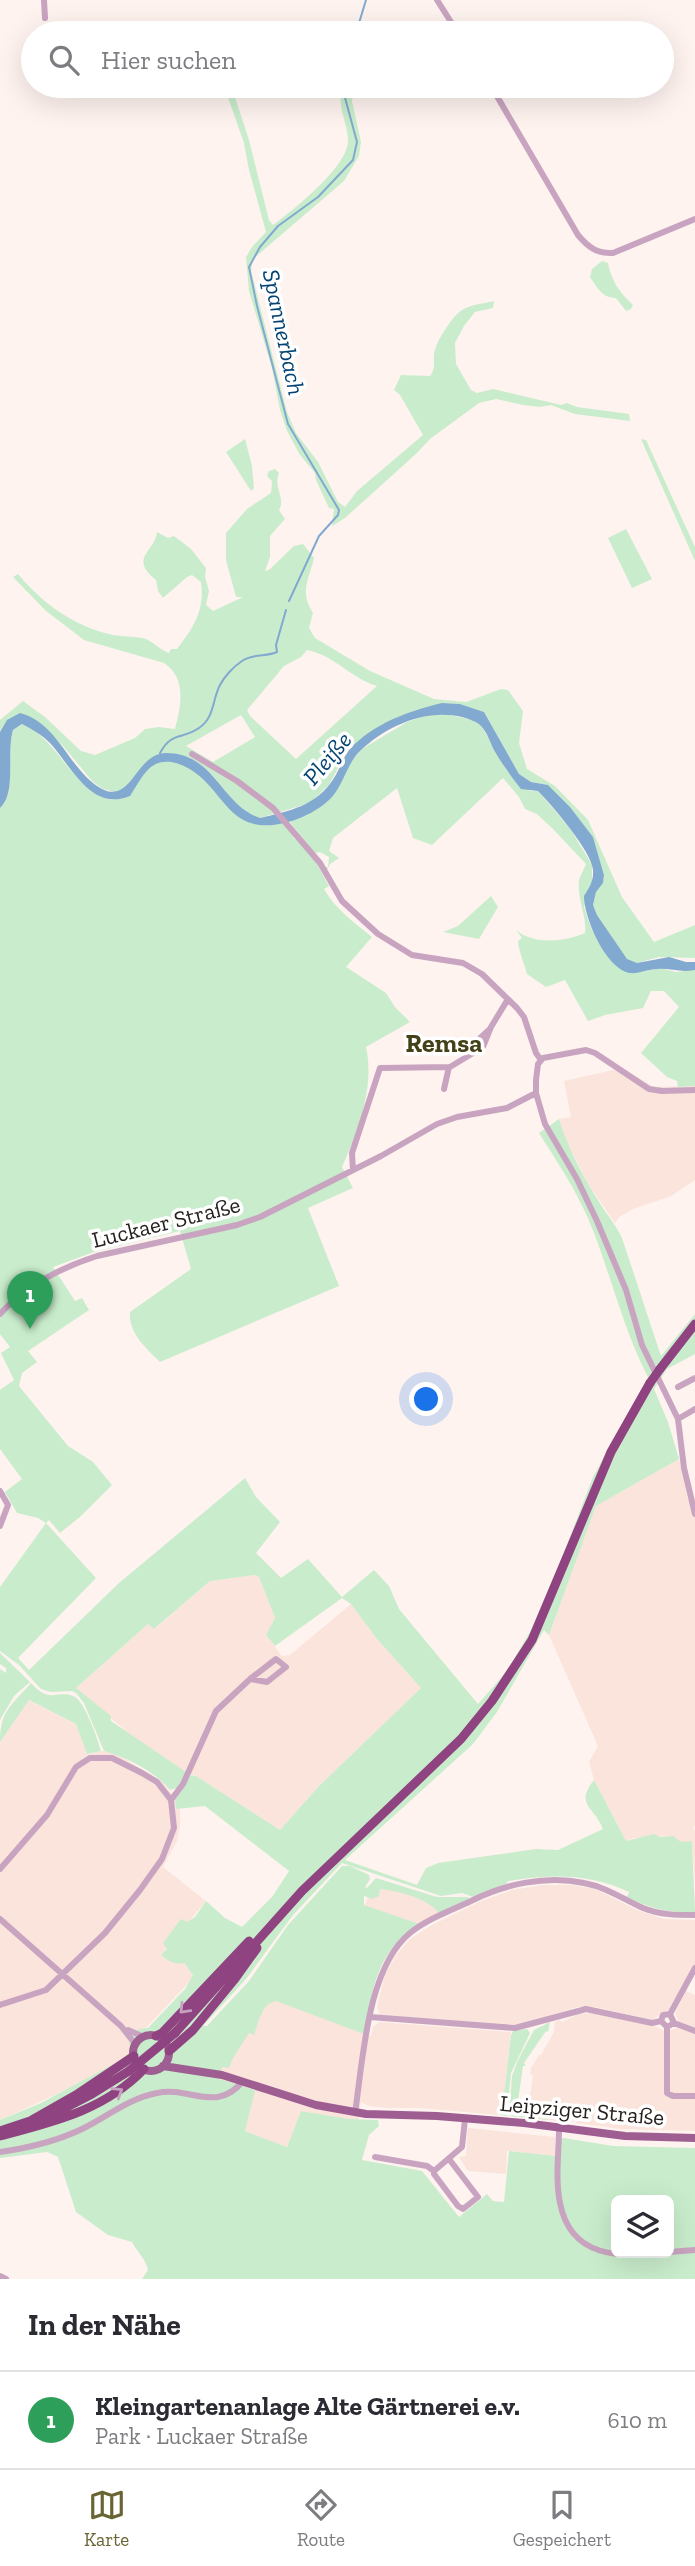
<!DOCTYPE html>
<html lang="de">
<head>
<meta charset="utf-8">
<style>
  body { margin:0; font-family:"Zilla Slab",serif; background:#f2f2f3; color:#2b2b33 }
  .controls { position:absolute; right:21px; bottom:21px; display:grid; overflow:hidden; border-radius:10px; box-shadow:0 7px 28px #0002 }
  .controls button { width:63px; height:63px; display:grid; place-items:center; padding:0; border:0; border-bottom:2px solid #e1e1e2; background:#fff; color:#2b2b33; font:35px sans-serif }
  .you { position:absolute; left:427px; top:1400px; width:24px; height:24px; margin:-18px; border:5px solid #fff; border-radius:50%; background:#1a73e8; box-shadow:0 0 0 10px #1a73e833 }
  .badge { display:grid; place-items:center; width:46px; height:46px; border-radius:50%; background:#696532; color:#fff; font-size:23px; font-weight:700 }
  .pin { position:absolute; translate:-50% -58px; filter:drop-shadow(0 2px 4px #0008) }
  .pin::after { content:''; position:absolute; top:37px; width:24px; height:21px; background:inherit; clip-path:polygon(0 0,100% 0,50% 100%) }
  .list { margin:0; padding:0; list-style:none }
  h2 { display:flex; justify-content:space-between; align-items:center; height:91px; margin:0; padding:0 28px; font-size:30px }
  h2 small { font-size:23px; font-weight:400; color:#7c7c81 }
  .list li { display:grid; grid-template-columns:46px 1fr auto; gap:21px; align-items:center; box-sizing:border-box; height:98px; padding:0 28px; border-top:2px solid #e1e1e2 }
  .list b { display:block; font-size:26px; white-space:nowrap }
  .list p { margin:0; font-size:23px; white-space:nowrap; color:#7c7c81 }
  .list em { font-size:23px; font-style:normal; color:#7c7c81 }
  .icon { flex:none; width:38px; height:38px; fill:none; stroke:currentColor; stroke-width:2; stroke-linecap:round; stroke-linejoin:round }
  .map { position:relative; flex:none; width:695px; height:2279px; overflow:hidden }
  .search { position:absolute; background:#fff; box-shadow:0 7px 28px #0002; left:21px; right:21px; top:21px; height:77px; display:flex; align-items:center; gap:18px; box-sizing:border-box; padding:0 24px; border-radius:38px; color:#7c7c81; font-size:26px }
  .sheet { height:189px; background:#fff }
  nav { display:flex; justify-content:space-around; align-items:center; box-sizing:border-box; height:98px; border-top:2px solid #e1e1e2; background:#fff; font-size:19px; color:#7c7c81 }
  nav a { display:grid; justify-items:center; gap:4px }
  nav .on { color:#696532 }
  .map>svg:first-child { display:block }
  .built { fill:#fae4dc }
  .green { fill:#c9edcc; fill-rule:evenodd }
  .water { fill:#82a9cf }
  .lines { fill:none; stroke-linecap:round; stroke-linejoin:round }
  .stream { stroke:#82a9cf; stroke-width:2 }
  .minor { stroke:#c9a4c0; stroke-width:6 }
  .major { stroke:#9f5e92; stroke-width:8 }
  .highway { stroke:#8f4381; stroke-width:9 }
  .highway-bridge { stroke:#8f4381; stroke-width:9 }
  .oneway { stroke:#c7a1c0 }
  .labels { text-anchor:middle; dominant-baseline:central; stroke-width:7; stroke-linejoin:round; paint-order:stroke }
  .street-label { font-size:23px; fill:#241f1d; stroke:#fff }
  .water-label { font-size:24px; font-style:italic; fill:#024373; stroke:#fff }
  .quarter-label { font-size:26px; font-weight:bold; fill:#444017; stroke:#fff }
</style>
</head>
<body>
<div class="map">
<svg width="695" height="2279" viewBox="0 0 695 2279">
  <rect width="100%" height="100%" fill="#fef3ef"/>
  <path class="built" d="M622,1068L654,1087L695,1086V1180L671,1196L633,1209L619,1217L615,1223L589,1185L566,1141L559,1119L571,1117L564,1081Z
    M679,1459L688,1500L695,1498V1826L693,1827L695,1831V1881L692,1842H680L666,1836L634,1838L626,1841L594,1780L589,1762L598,1746L549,1635L596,1506Z
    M255,1575L259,1577L275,1618L266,1635L282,1656L290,1655L351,1604L377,1639L421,1688L318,1787L280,1830L196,1776L181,1770L132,1736L76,1688L148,1624L155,1629L210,1581Z
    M28,1700L76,1724L87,1754L103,1751L116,1754L162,1781L175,1799L176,1809L180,1808V1825L177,1841L163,1867L206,1901L162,1954L184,1963L193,1975L191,1980L131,2044L130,2052L121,2060L72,2087L0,2120V1742Z
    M380,1881L436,1899L443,1911L418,1925L364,1908L371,1889Z
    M542,1885H571L595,1889L637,1910L664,1919L695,1920V1964L668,2010L652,2020L595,2007H577L520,2025L380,2015L377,2007L385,1974L397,1954L410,1939L432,1925L481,1901L512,1890Z
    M686,1991L695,1995V2131L621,2129L576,2123V2121L566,2119L565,2122L518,2116L519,2103L529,2104L533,2075L530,2074L531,2068L539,2055H541L554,2032L555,2022L560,2020L562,2022L578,2014L593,2013L657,2027L664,2031L675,2029L679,2022L675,2013Z
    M267,1995L371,2036L373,2027L379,2022L511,2032L504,2094L499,2115L419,2108H388L369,2106L361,2102L358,2121L301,2111L287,2147L245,2131L254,2090L216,2079Z
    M468,2128L555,2137L556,2156L507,2151L506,2174L468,2171L459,2157L466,2156Z"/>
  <path class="green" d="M224,86L232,88L249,140L269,220L273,225C292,211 349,166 348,140C347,119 337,111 342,86H355L352,101L361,142L359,156L344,181L253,259L251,271L287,412L296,433L318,462L338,502L345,507L357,491L423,435L400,395L394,390L401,375L430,376C437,367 432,359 435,350C437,342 441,336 445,330C461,305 466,307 494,301L493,308L475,312L464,326L455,343L456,364L471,390L477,393L493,389L561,405L567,403L577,407L629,414L630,421L575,414L551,405L540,407L523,405L496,399L479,403L430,439L417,453L345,518L332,526L334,509L329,508L316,480L315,473L300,455L287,431L280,410L272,368L249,291L246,257L252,247L266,232L249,170L244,143Z
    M602,261L608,263C611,281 621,294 633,305L631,309L626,311L616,298C602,298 597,287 590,277L592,269Z
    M245,439L252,466L254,488L251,491L226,452Z
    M641,439L646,440L695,547V561Z
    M275,469L279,473C273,489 286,497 279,510L285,519L270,536V557L265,571L269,570L294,546L303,544L314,558C309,580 299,591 313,613L309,628L315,638L370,671L434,699L466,702L501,689L508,690L523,711L519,743L527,769L555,786L588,820L622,897L654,942L695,925V958L659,957L637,963L627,960L597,915L593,905L596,891L603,883L604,875L593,837L570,807L548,785L531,782L519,774L484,712L460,704L442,703L381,725L347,751L329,785L310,803L260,818C218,804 222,757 164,753L131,780L124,790L114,792L103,789L93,782L63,746L38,722L3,726L0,732V720L23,701L45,717L81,751L95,755L135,738L145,729L159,727L175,729C181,706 187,678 164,663L84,640L46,611L13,577L18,574C43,604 75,627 113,635C124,637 136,636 146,639C155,643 160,650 169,653L171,649H177C194,627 205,610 201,582L192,575L187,577L163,598L158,591L156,580C128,558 155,552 157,532L168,538L174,536L191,549L206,568L205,577L209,591L206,605L213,611L243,597H236L226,560V533L247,509L271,493L272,481L267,476L269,471ZM307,650C336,656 350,678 377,686L296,759L250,716L247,710L284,666L301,657ZM241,715L255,737L213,762L186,746Z
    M626,529L652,579L632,588L608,538Z
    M440,713L473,720L482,727L507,771L530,791H538L571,830L592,865V884L584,907L591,928L608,956L638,972L660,968L676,972L695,970V1086L678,1087L677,1081L667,1077L641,1053L679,1007L664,991H651L643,1008L605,1015L588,1021L565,980L546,987L527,974C524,962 519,953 518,941L522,938L516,930C533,945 565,942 585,933C587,916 577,899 579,881C580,876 584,869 586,864L553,829L537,814L525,809L519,797L503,778L432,845L413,838L397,788L333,838L329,851L339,858L330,864L326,872L325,867H328L329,857L320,852L315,853L289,821L310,812L362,749L407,722L427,715Z
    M23,724C61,742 73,792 112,800L157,762C218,753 213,836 283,823L294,837L293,838C308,844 321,871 329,886L324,889C335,909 355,923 372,937L346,967L386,993L395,1007L410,1022L366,1047C375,1086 358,1132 342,1167L353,1188L308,1208L339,1286L160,1362C147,1349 128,1333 130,1312L191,1269L180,1231L94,1252L53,1267L75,1301L82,1298L89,1310L28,1351L37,1362L22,1373L19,1386L68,1446L93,1462L112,1485L81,1516L60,1533L49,1520L46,1523L96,1578L18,1658L29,1670L119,1583L245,1478L256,1497L280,1522L256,1553L281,1578L308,1559L342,1597L374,1570L389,1586L399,1609L478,1704L507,1671L531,1630L563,1555L593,1477L648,1377C621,1325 610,1269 587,1216C574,1187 556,1160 539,1133L559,1119C568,1149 584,1178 601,1205C608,1216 616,1225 622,1238L661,1356L695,1314V1354L667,1369L654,1389L668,1422L679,1459L596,1506L549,1635L544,1630L497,1712L473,1744L345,1860L417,1885L426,1868L438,1863L536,1849L558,1850L603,1829C595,1807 574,1805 594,1780L626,1841L654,1834L660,1837L673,1836L681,1842L692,1841L695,1912C670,1914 649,1908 627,1897L629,1892C590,1873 549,1874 508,1881L506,1884L473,1897L462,1893L441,1896L342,1863L293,1915L246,1979L203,2026H207L249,1981L288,1925L342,1866H350L369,1875L370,1879L365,1887L367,1888L376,1878L437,1897H468L469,1899L439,1913C427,1898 399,1891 380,1889L379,1896L372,1899L364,1896V1905L419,1924C376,1952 373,1988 364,2034L276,2001C261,2004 259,2022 254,2035L249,2033L233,2058L229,2068L223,2067L216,2078L255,2090L245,2131L287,2147L301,2111L349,2119L378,2120L379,2126L369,2135L362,2160L422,2171L459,2217L487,2194L493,2201L504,2202L509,2151L556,2156V2139L564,2138L613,2146L695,2148V2279H142L148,2270C146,2259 137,2252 132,2242L108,2235L76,2212L58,2157L47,2152L0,2158V2120L41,2103L121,2060L130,2052L129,2038L139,2029L148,2028L185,1989L193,1975L184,1963C174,1965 169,1961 161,1955L167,1949L163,1943L181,1919L187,1922L195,1917L206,1901L225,1918L242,1927L272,1897L289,1871L205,1806L176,1809L175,1799L191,1775L196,1776L280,1830L318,1787L421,1688L377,1639L351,1604L342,1598L275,1646L266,1635L275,1618L259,1577L255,1575L210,1581L154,1629L148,1624L76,1688L111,1716V1721L186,1772L177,1788L170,1790C154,1771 128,1758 104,1751L84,1703L76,1693L72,1691L51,1692L41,1689L19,1665L0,1651V1587L46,1523L38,1518L17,1513L5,1492L22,1479L0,1449V1390L14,1380L1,1353L10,1347L0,1334V808C17,792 6,753 13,730ZM616,2200H669V2253H616Z
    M491,896L498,907L479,939L443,932L458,926Z
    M0,1653L30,1682L14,1696L0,1720V1669L6,1673V1668L0,1664Z
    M31,1683C50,1704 55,1690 73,1696C84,1699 98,1740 101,1751L87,1754L76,1724L29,1700L0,1742C0,1710 12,1705 31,1683Z
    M550,2022L548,2032L546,2031L524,2063L526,2066H523L518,2101L529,2103L519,2104L518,2115L552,2120L509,2116L512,2076L518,2060L534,2030Z
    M527,2029L530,2033L511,2073L507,2116L499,2115L504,2094L511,2035L513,2031Z"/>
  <path class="water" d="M442,703L460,704L484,712L519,774L531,782L548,785L570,807L593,837L604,875L603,883L596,892L593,905L597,915L627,959L637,963L669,957L686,962H695V970C681,973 670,968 657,969C648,969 639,974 630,973C606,969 584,918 584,896C589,888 594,881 593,870C592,852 552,805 538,791L521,789C511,776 502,764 494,750C490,742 487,732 481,726C476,721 469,719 462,717C426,708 386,726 360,751C347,764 344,783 332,797C316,815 278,830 254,824C222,817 215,775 176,763C150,756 142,778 130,796C91,812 72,767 50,743C42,735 32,729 22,724L13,730C6,753 17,793 0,808V732L7,720L20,713C59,723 69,771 102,789C132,804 135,754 166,753C215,753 221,805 260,818C289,811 317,806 334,778C340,769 343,757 350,749C374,723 409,711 442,703Z"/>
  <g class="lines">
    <path class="stream" d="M356,33L366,0
      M289,601L319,536L338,515L339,510L288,424L257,306L249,267L260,247L278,226L318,197L353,160L357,142L344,94L346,86
      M160,753C172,731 182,740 199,728C215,717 212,700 220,685C224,677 233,667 242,661C253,653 267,657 277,652L276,645L286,610"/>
    <path class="minor" d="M44,0L45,18
      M437,0L458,33
      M491,86L578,235C588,247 597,254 613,253L695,219
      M192,754L237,781L273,808L320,863L342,901L378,934L412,955L463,963L482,974L517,1008L524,1017L536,1053L541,1060
      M478,1051L479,1039L490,1029
      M444,1089L449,1067
      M695,1090L662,1091L649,1089L595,1053L586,1050L543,1058L538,1064L536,1080V1093L545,1124L577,1179L597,1221L626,1290L642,1345L678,1419L684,1468L695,1514
      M353,1170L352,1153L380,1068L450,1067L483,1047L491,1027L508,999
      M0,1314C26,1285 60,1268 97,1256L237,1225L260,1217L381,1156L437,1124L457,1117L507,1108L536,1093
      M678,1387L695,1378
      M678,1419L695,1409
      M0,1491L8,1505L0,1526
      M171,1800L183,1784L216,1711L248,1681L250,1679L276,1659L286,1667L267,1682L250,1679
      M0,1869L47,1815L76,1767L90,1758H112L142,1773L157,1782L171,1800L174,1828L162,1859L140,1890L105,1933L46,1990L0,2005
      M0,1919L121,2026L136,2045
      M370,2017L515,2028L586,2009L652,2023L661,2021L667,2027L674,2023L670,2014
      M661,2021L663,2015L670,2014L695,1968
      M674,2023L695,2031
      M667,2027V2093L673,2096H695
      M128,2030L144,2037
      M355,2113C363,2060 367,1968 410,1933C427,1919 450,1911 471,1901C505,1884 546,1875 584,1883C606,1887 623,1899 643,1908C660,1915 677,1915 695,1915
      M559,2128C559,2152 555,2179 560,2203C571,2259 620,2257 664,2253
      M0,2152C28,2148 58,2141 84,2128C108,2116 130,2098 157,2093C190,2086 216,2114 243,2081
      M375,2157L427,2166L434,2171
      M449,2159L478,2197L463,2209L458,2206L434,2174V2171L462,2147L465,2119
      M669,2252L695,2250
      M0,2276L6,2279"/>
    <path class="major" d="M133 2053a18 18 0 1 1 36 0a18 18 0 1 1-36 0Z
      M163,2066L222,2075L316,2105L366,2114L437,2116L524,2123L625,2136L695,2138"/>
    <path class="highway" d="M660,1369L695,1324
      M175,2033L302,1891L461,1739L492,1701L532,1640L611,1452L650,1383
      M156,2036L162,2033L249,1941
      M169,2051L193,2030L234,1980L257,1948
      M32,2120L76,2095L134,2056
      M40,2121L92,2094L129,2071
      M0,2131L36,2119
      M0,2136C53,2122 105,2110 144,2069"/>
    <path class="highway-bridge" d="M650,1383L660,1369
      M129,2071L175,2033"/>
  </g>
  <defs><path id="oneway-chevron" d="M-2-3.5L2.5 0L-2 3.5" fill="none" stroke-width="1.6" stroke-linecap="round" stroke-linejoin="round" transform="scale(1.75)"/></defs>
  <g class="oneway">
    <use href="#oneway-chevron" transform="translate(184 2009) rotate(134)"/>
    <use href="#oneway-chevron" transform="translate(118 2092) rotate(-32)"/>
  </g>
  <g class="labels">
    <g class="street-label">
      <text transform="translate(166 1222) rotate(-14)">Luckaer Straße</text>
      <text transform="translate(582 2110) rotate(5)">Leipziger Straße</text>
    </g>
    <g class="water-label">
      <text transform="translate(284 332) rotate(78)">Spannerbach</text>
      <text transform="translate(327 758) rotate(-50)">Pleiße</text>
    </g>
    <g class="quarter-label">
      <text x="444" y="1043">Remsa</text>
    </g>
  </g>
</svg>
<div class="controls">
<button><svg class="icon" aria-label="layers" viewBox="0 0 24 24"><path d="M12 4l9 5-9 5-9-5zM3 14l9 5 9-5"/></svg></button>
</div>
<div class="you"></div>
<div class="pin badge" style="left:30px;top:1329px;background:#2e9e5b">1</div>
<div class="search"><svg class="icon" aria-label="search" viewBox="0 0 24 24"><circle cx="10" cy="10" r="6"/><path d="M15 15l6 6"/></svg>Hier suchen</div>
</div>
<section class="sheet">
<h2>In der Nähe<small></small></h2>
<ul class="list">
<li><span class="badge" style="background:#2e9e5b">1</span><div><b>Kleingartenanlage Alte Gärtnerei e.v.</b><p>Park · Luckaer Straße</p></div><em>610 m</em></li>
</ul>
</section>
<nav>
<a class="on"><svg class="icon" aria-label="map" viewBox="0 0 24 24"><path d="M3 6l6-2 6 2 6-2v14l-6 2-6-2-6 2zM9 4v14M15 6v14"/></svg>Karte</a>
<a><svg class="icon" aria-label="directions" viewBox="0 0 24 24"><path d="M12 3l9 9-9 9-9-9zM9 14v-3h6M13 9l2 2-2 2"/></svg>Route</a>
<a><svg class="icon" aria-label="saved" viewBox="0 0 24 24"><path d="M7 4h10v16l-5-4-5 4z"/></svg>Gespeichert</a>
</nav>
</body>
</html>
